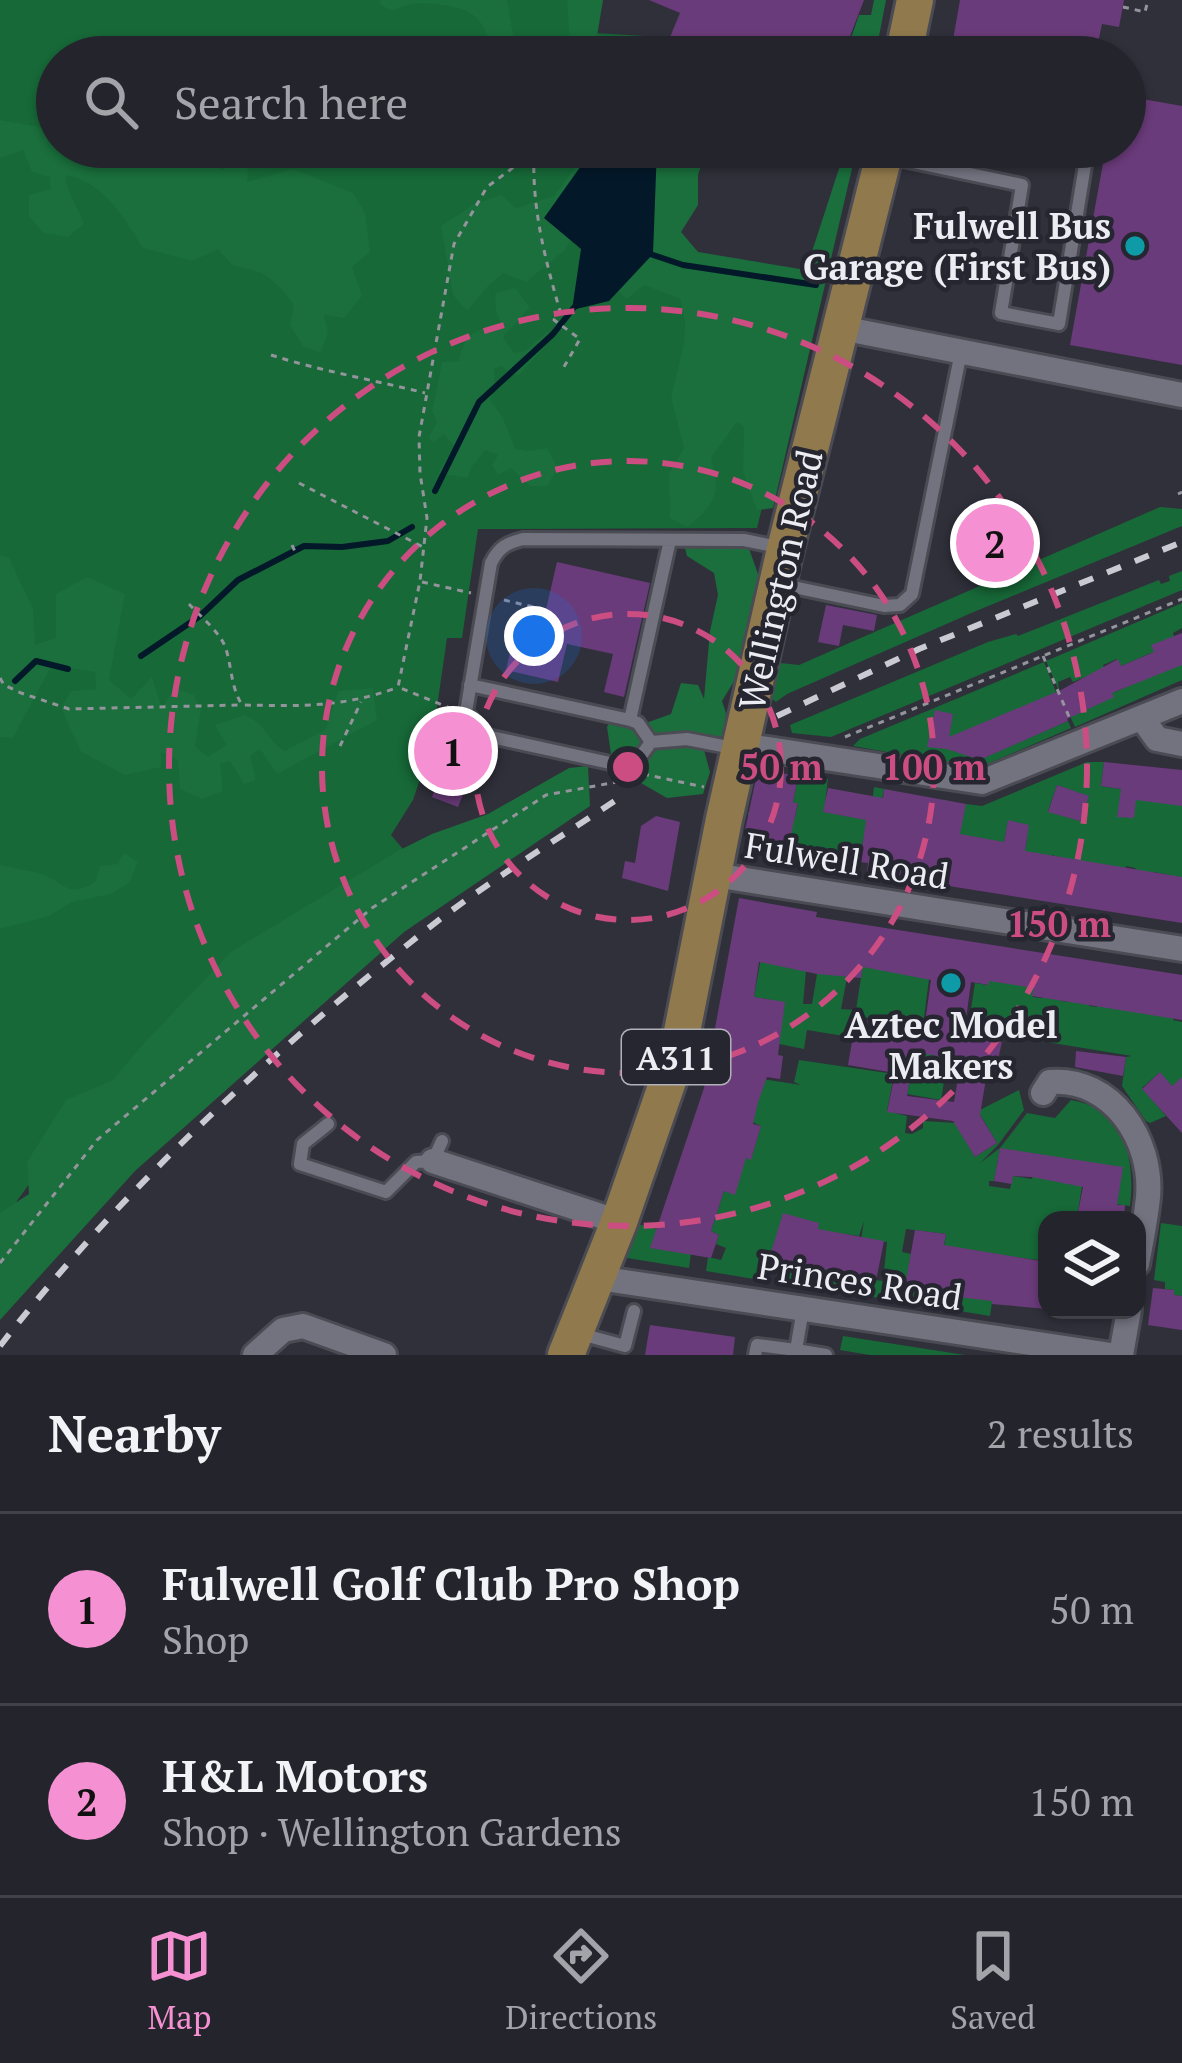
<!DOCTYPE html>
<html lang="en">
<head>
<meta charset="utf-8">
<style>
  body { margin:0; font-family:"PT Serif",serif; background:#2c2c34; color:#f1f3f6 }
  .controls { position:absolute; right:36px; bottom:36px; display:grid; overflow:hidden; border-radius:24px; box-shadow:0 3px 9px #0004 }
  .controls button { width:108px; height:108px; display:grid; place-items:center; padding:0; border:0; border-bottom:3px solid #414148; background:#24242c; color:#f1f3f6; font:60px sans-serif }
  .you { position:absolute; left:534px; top:636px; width:42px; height:42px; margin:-30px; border:9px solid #fff; border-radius:50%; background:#1a73e8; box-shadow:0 0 0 18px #1a73e833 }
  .badge { display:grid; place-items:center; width:78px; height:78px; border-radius:50%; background:#f591d2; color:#111; font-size:39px; font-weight:700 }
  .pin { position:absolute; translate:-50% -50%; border:6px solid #fff; box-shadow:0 3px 12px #0006 }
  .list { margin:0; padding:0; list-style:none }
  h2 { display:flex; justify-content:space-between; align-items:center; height:156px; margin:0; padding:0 48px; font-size:51px }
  h2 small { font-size:39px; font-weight:400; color:#a3a4a9 }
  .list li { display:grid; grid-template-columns:78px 1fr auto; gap:36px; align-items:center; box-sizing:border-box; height:192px; padding:0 48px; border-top:3px solid #414148 }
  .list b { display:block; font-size:45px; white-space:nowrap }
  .list p { margin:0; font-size:39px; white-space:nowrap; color:#a3a4a9 }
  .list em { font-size:39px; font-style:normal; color:#a3a4a9 }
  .icon { flex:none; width:66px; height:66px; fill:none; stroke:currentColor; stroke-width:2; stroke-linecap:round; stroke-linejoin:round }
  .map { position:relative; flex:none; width:1182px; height:1355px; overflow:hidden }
  .search { position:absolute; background:#24242c; box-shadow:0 3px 9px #0004; left:36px; right:36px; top:36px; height:132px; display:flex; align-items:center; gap:30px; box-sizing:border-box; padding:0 42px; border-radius:66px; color:#a3a4a9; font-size:45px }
  .sheet { height:540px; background:#24242c }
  nav { display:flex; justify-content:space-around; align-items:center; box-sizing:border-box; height:168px; border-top:3px solid #414148; background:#24242c; font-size:33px; color:#a3a4a9 }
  nav a { display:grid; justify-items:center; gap:6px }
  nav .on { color:#f591d2 }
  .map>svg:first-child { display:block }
  .green { fill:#176938; fill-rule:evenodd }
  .forest { fill:#1a6f3c }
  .water { fill:#031829 }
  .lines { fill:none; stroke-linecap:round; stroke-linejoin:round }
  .stream { stroke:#031829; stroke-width:6 }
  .building { fill:#6a3b7a; fill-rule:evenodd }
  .lane-casing { stroke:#4b4b54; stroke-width:18 }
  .street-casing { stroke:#4b4b54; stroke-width:30 }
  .primary-casing { stroke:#4b4b54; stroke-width:42 }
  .path { stroke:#94949c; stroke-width:3; stroke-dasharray:6 6; stroke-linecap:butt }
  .lane { stroke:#737380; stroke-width:12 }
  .street { stroke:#737380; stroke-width:24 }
  .primary { stroke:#90794c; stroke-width:36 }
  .rail { stroke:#cacad2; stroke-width:6; stroke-dasharray:15 15; stroke-linecap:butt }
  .ring { fill:none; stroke:#cc4d81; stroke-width:6; stroke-dasharray:21 15 }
  .culture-dot { fill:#0f9aa8; stroke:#262631; stroke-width:4.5 }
  .labels { text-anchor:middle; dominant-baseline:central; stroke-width:9; stroke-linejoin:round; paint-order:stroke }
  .shield { fill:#262631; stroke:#b1b1b9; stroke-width:3 }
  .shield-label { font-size:33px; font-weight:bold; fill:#ececf3 }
  .poi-label { font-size:36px; font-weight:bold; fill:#ececf3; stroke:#262631; text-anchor:end }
  .street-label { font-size:36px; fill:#ececf3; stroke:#262631 }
  .centre { fill:#cc4d81; stroke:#262631; stroke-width:6 }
  .ring-label { font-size:36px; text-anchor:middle; font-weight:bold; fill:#cc4d81; stroke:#262631; stroke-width:9; stroke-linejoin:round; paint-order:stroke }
</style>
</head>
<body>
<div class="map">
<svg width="1182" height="1355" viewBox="0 0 1182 1355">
  <rect width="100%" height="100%" fill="#30303b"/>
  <path class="green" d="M0,0H587L593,33L697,39L710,57H57V147H701L666,253L818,280L757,528L478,529L462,638H447L436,714L441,718L413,800L391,835L408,855L73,1122L0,1225Z
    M1160,507L1182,509V526L976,611L787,694L776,702L771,698L780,663L799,665Z
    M1182,571V590L831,737L792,733L790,725L988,642L1016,634L1018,636L1159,580L1161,584L1170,581L1169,576Z
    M1182,603V628L1173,633L1182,665V680L1075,727L1070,716L1113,696L1102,670L1073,682L1070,677L1058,682L1059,691L1046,661ZM1151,653L1160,672L1115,692L1103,665L1117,659L1121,666Z
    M1044,662L1056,692L976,761L1068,721L1071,728L978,768L853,746L860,739Z
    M1087,762H1104L1101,786L1126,790L1182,787V880H1179L1171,921L1176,885L1169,883L1170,875L1153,872L1150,891L1135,868L1126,866L1123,877L1052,855L1043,901L1034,898L1024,856L1027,838L1018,835L1019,823L1008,821L1004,842L863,840L859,872L801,864L803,854L788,853L791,831L776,819L748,815V812L794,821L798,804L793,803L798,776L828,779L824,812L870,820L874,787L884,789L881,805L940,820L945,800L954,802L962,821L966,804L982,806ZM1057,785L1082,794L1087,802L1080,821L1048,811Z
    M762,952L806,971L803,1004H812L818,968L848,973L841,1009L856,1010L863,964C888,972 904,977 930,971L923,1026L856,1016L850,1037L807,1030L804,1049L779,1044L772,1000L754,997Z
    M991,972L998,982L1034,987L1033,997L1042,998L1044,982L1061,1001L1069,1002L1070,997H1089V1006L1097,1007L1099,989L1176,1001L1173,1020L1182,1022V1081L1172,1086L1159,1073L1142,1088L1166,1116L1150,1123L1146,1121L1122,1086L1126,1057L1132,1056L968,1029L975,983L988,985Z
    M903,1049L948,1057L941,1100L907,1094L910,1079Z
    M799,1060L894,1074L887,1111L907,1116L905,1133L912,1134L923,1128V1121L956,1123L975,1157L997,1143L978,1111L1019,1090L1024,1110L998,1145L980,1163L1000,1148L1027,1113L1055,1118L1071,1100C1124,1108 1136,1159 1130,1206L1099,1202L1086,1161L1078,1211L1085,1213L1084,1220H1047V1261L999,1255L990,1316L850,1293L853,1277L883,1281L887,1242L861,1240L864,1221L859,1236L830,1232L821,1268L850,1275L847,1292L780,1281L785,1268L811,1275L822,1242L768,1262L760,1280L706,1271L708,1257L721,1260L726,1248L716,1244L719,1235L711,1231L724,1191L734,1194L735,1156L751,1159L761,1126L752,1122L761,1090L735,1075L801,1085L794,1082ZM1000,1149L1036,1154L1032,1179L1013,1176L1010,1189L989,1186V1181H994ZM906,1229L946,1234L937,1290L932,1293L906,1286L911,1254L902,1252Z
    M633,1223L657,1229L651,1248L691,1253L689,1268L621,1257Z
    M1161,1223L1182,1226V1296L1174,1295V1290L1165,1289V1282L1154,1280Z
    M843,1336L965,1355H870L840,1350Z"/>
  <path class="forest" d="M381,0H507L517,57H494C485,23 478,9 441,5C419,2 413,2 392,11L379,4Z
    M567,0H603L597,36L608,52V57H571Z
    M874,0H886L875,57H862L864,46L850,41L859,15H871Z
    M0,120L57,130V147H85L91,154L103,147H207L223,171L227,147L249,154L247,182L293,169L353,193L365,213L370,252L352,267L362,296L344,318L324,315L328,334L320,353L303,346L290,325L294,305C275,280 265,270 233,266L218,249L193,261L143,248C122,216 105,183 66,175C66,193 78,206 84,224L68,237L43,233L29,216V195L51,189L50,177L32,172L23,150L0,158Z
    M590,147H707L698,175V205L681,232L698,252L806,270L846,147H857L773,508L757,510L743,472L744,427L737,422L711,458C722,492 715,506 687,527L670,518L669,474L684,448L671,398L684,343L685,322L680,299L644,285L627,299L606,280L579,227L565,250L526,282L503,273L488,286L467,311L453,295L441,226L473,205L501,195L516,208L554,196Z
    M515,288L530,307L503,337L514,353L525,351L548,331L551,340L519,375L510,374L502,366L494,369L495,386L490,400L503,418L515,449L528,451L547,448L558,468L547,486H530L511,468L498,475L492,465L498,455L485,450L471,468L468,478L438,473L454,446L444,434L433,443L429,437L437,422L432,411L442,362L459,361C465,331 473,332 501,323L496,311L495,293Z
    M747,543L759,577L741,670L722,701L726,713L723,740L704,750L710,772L703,794L667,798L613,767L607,727L612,717H624L632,728L671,714L681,683L698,685L704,699L710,631L718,595L714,573L687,556L684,544Z
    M0,555L9,558L33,609L35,645L56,638V594L87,577L125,594L109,680L131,699L152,677L162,708L174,688L194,695L201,709L195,746L208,757L226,745L215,725L245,715C269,726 264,738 285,751L326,729L338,691L373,688L377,720L277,774L260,749L250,756L256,780L244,784L230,761L220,763L223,791L202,799L180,789L178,760L161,752V767L125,775L81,752L61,708L71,691L96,689L95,672L52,665L13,738L0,737Z
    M588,766L590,806L404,932L135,1171L0,1320V1213L29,1194L27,1162L66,1100L113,1080L144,1043L232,951L396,852L432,834L488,814L569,768Z
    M124,853L138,862L129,883L111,894L72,902L49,916L0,929V865C13,868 28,870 41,874C66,882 67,900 96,881L100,866L117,864Z"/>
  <path class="water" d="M606,147H657L653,254L609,301L572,310L581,249L544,218L583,163Z"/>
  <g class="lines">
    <path class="stream" d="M650,254L683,265L816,285
      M435,491L479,402L553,334L576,305
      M141,656L200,616L238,580L304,546L342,547L388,541L412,527
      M15,681L36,661L68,669"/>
  </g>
  <path class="building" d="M649,0H864L842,57H594L595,36L668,42L680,13Z
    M960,0H1124L1119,27L1102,24L1095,57H950Z
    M1125,96L1182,106V365L1070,345L1106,147H1125Z
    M557,562L650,583L624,697L604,692L613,654L567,644L558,682L506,670L519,613L544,618Z
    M826,605L877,615L874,631L843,625L839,646L818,642Z
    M1182,633V665L1112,693L1114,697L1067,719L1068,721L975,762L974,758L947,749L927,747L935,710L953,714L949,737L1061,690L1118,659L1121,666L1154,652L1151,645Z
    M447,721L467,729L476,740L461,777L469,780L458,807L432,797L442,772L428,767Z
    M1104,762L1182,770V806L1136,800L1134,818L1117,817L1121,789L1101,786Z
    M758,769L798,776L793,803H798L789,843L805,846L801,864L772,860L776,841L744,835Z
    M1057,785L1089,796L1080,821L1048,812Z
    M828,788L883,798L884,789L966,804L960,834L1004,842L1008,820L1029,825L1025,851L1182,877V923L867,873L868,863L860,862L866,820L823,812Z
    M656,816L680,822L668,891L622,878L625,861L635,863L641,826Z
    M739,898L817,912L816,917L1182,975V1020L1032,996L1034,988L989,981V985L971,982L964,1034L1002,1042L996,1068L988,1066L980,1115L997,1143L975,1157L953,1121L887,1112L895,1073L848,1065L856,1019L924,1030L931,980L863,967L861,978L817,974L759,962L754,997L785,1002L778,1055L783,1056L780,1079L767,1077L758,1102L753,1124L761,1126L751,1160L746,1158L735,1195L724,1191L711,1231L719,1235L711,1258L650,1248L704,1088ZM914,1052L961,1060L954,1102L907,1096Z
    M1076,1051L1126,1057L1123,1076L1075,1067Z
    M1160,1072L1172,1086L1182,1077V1133L1142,1089Z
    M1000,1148L1123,1167L1117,1205H1125L1124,1220H1084L1085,1213L1078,1212L1083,1187L1032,1177L1013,1176L1012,1184L994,1181Z
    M783,1213L819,1223L818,1229L884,1241L876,1281L814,1267L811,1276L768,1262Z
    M915,1230L946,1234L944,1245L1047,1262V1309L992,1304V1301L941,1295L905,1286Z
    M1153,1288L1174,1290V1295L1182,1296V1330L1148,1325Z
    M650,1325L735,1337L733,1355H645Z"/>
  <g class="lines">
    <g class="lane-casing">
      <path id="lane" d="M889,157L1022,185L1001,313L1059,324L1088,147
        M779,584L884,606L900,605L912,594L961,352
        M470,685L630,720L638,723L651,742
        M630,720L670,540
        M733,748L687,739L651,742L641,756L619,765L487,736L466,712L491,563C499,547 507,543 523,539L744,540L778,547
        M328,1124L303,1144L300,1164L386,1192L416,1162L433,1161L442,1141
        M803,1309L796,1350L826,1355
        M577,1333L625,1346L634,1311
        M755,1355L757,1345L796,1350"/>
    </g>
    <g class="street-casing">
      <path id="street" d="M841,328L1182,395
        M1142,718L1157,739L1182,744
        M741,745L982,782L1182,701
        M714,875L1182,949
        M1043,1093L1050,1082C1112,1077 1153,1140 1148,1197C1146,1219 1141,1242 1137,1264
        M433,1161L619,1222
        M598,1278L1111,1355
        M255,1355L283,1330L303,1326L384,1355
        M1121,1355L1129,1310"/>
    </g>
    <g class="primary-casing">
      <path id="primary" d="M903,57L915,0
        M566,1355L619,1222L678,1052L724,819L785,549L886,147"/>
    </g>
    <path class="path" d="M1123,7L1145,12L1148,0
      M534,155C532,209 545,259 560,311L554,320L580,339L561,372
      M271,355C321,371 374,380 425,393
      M299,483L423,547
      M1178,494L1182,492
      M292,545L296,554
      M422,582L471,593
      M504,600L546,610
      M189,604C201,617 221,633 226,649C232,669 231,687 242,705C300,706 340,708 396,688
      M1043,656L1070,719
      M0,678L4,685L21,693L69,709L240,705
      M452,709L398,687L420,581L427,518L420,473L419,437L454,244L487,187L541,147
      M845,737L1182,599
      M340,746L361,702
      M643,774L704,787
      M0,1263L97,1140L372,908L546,795L617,782"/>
    <use href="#lane" class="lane"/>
    <use href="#street" class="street"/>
    <use href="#primary" class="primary"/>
    <path class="rail" d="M777,716L919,649L1182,542
      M0,1346C118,1194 261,1061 411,942C477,888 552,843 622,796"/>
  </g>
  <g class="ring">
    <circle cx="628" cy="767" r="153"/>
    <circle cx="628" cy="767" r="306"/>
    <circle cx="628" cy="767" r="459"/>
  </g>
  <g class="culture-dot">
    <circle cx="1135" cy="246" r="12"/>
    <circle cx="951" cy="983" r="12"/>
  </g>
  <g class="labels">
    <rect class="shield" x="622" y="1030" width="108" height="54" rx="9"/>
    <g class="shield-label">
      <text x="676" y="1057">A311</text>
    </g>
    <g class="poi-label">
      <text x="1111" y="225">Fulwell Bus<tspan x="1111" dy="41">Garage (First Bus)</tspan></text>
      <text x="951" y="1024" text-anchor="middle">Aztec Model<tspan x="951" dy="41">Makers</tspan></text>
    </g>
    <g class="street-label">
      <text transform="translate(780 580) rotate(-77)">Wellington Road</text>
      <text transform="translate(847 860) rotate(9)">Fulwell Road</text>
      <text transform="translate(860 1281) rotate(9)">Princes Road</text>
    </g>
  </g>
  <circle cx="628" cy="767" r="18" class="centre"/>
  <g class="ring-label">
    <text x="781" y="780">50 m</text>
    <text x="934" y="780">100 m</text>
    <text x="1059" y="937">150 m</text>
  </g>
</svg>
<div class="controls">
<button><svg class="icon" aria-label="layers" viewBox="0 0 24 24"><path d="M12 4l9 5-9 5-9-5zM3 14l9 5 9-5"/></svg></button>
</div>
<div class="you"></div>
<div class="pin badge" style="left:453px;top:751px">1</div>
<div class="pin badge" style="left:995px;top:543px">2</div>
<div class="search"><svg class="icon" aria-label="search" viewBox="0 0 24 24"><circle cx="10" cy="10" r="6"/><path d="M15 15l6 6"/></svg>Search here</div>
</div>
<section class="sheet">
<h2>Nearby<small>2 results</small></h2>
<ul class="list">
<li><span class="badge">1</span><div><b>Fulwell Golf Club Pro Shop</b><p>Shop</p></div><em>50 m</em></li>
<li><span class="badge">2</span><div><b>H&amp;L Motors</b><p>Shop · Wellington Gardens</p></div><em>150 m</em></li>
</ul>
</section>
<nav>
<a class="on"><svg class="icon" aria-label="map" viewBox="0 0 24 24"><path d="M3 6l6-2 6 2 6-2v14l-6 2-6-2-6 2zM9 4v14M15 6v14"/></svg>Map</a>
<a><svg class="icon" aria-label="directions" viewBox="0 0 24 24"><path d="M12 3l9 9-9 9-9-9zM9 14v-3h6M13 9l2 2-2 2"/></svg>Directions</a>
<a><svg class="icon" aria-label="saved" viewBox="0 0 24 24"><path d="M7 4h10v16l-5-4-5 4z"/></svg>Saved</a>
</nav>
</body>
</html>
